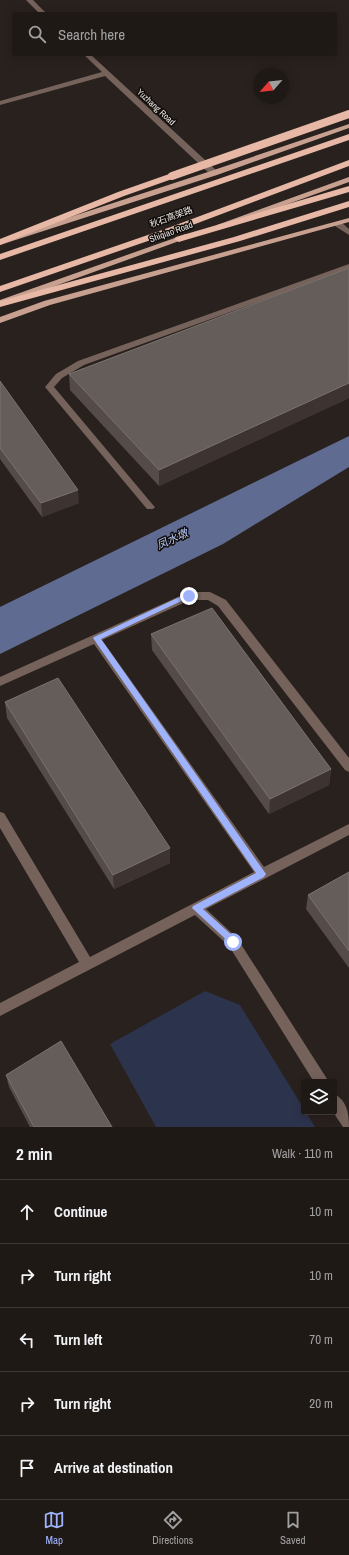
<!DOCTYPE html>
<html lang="en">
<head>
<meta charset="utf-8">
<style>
  body { margin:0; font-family:"Archivo Narrow","Noto Sans SC",sans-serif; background:#27221f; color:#f1f3f6 }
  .controls { position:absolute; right:12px; bottom:12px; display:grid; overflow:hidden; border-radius:4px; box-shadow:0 2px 10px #0003 }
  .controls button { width:36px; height:36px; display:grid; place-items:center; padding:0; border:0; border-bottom:1px solid #3c3835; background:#1f1916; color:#f1f3f6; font:20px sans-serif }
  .compass { position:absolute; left:253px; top:68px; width:36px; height:36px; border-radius:50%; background:#1f1916; box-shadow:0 2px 10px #0003; rotate:242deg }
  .stop { position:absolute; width:12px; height:12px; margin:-9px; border:3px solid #9fb3fd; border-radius:50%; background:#fff }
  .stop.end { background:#9fb3fd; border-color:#fff; box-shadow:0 1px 4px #0008 }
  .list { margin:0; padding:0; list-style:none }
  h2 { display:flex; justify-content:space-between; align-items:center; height:52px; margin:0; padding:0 16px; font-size:17px }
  h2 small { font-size:13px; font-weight:400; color:#a1a0a1 }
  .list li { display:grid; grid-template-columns:26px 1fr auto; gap:12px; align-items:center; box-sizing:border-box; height:64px; padding:0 16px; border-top:1px solid #3c3835 }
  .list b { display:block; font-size:15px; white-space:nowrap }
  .list em { font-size:13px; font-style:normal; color:#a1a0a1 }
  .icon { flex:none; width:22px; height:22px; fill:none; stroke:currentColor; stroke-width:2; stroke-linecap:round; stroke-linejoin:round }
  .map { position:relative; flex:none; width:349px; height:1127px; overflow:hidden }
  .search { position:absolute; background:#1f1916; box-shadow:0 2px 10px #0003; left:12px; right:12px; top:12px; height:44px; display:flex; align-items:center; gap:10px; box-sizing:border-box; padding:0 14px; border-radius:4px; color:#a1a0a1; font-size:15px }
  .sheet { height:372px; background:#1f1916 }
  nav { display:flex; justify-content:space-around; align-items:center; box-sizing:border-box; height:56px; border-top:1px solid #3c3835; background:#1f1916; font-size:11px; color:#a1a0a1 }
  nav a { display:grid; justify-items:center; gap:2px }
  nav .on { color:#9fb3fd }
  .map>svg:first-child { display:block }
  .green { fill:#2c334c }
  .water { fill:#606b91 }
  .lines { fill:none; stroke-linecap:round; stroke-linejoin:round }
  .minor { fill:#75625a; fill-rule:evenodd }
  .major { fill:#c7a090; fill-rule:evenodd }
  .highway { fill:#e7b8a5; fill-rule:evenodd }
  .highway-bridge { stroke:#e7b8a5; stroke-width:8 }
  .wall { fill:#554c49 }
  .shaded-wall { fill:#3d3431 }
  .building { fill:#655d59; stroke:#7a726f }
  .route { fill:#9fb3fd }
  .labels { text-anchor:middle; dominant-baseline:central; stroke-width:3; stroke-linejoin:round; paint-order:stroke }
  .far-street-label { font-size:9px; fill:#ebe5e3; stroke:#0f0c0a }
  .water-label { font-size:11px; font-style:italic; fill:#bccbfe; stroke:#0f0c0a }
</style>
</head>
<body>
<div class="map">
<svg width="349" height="1127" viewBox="0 0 349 1127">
  <rect width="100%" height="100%" fill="#29211e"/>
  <path class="green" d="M205,991L240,1005L304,1109V1112H306L315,1127H156L110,1044Z"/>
  <path class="water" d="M349,436V467L223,544L0,654V607Z"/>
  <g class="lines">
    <path class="minor" d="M26,0H33L47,14H40Z
      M83,54H90L217,171V175H211L105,76L0,105V101L102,72Z
      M335,222H341L349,229V235L335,226Z
      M349,264V269L84,365L62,378L54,387L153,505L155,507L153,509H147L45,387L56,374L78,361Z
      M189,592H210L226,600L349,758V772L345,770L218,606L208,600H190L102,640L264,867L349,824V835L206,909L237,938L329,1082H314L229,946L195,915L0,1016V1003L79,962L0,828V812L4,813L90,957L254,872L94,644L0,686V677Z
      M334,1094C347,1100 349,1114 349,1127H343L333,1112Z"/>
    <path class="major" d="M349,124V128L217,175L0,245V240L211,171Z
      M349,177V182L224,227H218L217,225Z
      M349,218V222L50,305L0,323V317L44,301Z
      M186,234H189L193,236L0,306V300Z"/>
    <path class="highway" d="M349,134V140L0,260V254Z
      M349,160V166L174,232L0,292V286L168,228Z
      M172,173L176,176L175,178L124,196L0,245V239L118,192Z
      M349,186V192L182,241L179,242L174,239L176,237Z
      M349,201V207L240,241L0,307V301L234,237Z"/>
    <path class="highway-bridge" d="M172,176L349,114"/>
  </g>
  <path class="wall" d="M349,268V398L159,486L70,390L69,374Z
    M0,381L79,503L42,517L0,459Z
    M151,634L331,769L329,785L269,814L152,650Z
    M5,702L170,848V863L114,889L7,718Z
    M349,872V968L306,909L308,895Z
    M6,1075L112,1127H30L9,1087Z"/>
  <path class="shaded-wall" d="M349,383V398L159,486V470Z
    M78,490L79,503L42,517L41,503Z
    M331,769L329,785L269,814L270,799Z
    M170,848V863L114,889L113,875Z"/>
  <path class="building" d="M349,268V383L159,470L69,374Z
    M0,381L78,490L41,503L0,448Z
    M212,608L331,769L270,799L151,634Z
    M58,678L170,848L113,875L5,702Z
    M349,872V951L308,895Z
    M61,1041L112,1127H34L6,1075Z"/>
  <path class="route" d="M186,594H191L192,596L101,639L266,874L264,877L203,909L236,939L237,942L233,946L192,908L193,906L256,873L93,638L94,637Z"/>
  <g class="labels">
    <g class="far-street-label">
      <text transform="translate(156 107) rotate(43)">Yuzhang Road</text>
      <text transform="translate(171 217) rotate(-20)">秋石高架路</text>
      <text transform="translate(171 232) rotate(-20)">Shiqiao Road</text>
    </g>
    <g class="water-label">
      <text transform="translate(172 539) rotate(-25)">凤水墩</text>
    </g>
  </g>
</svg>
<div class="controls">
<button><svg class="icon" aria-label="layers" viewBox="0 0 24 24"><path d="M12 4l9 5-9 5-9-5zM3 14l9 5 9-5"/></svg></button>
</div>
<svg class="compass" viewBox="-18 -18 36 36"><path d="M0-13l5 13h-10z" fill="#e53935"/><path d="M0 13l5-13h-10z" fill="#a1a0a1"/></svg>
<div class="stop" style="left:233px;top:942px"></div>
<div class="stop end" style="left:189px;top:596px"></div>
<div class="search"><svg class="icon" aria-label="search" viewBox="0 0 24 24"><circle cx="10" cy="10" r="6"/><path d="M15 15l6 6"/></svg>Search here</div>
</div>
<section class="sheet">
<h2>2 min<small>Walk · 110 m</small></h2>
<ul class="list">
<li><svg class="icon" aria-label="ahead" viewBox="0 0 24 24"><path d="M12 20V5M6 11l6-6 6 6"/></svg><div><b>Continue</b></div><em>10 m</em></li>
<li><svg class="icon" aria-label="right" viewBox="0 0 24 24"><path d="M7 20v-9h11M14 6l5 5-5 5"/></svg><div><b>Turn right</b></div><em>10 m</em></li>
<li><svg class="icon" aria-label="left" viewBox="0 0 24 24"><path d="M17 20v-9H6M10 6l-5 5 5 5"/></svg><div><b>Turn left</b></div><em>70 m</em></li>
<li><svg class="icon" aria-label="right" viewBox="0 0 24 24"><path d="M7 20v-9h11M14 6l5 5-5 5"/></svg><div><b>Turn right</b></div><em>20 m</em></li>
<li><svg class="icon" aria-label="arrive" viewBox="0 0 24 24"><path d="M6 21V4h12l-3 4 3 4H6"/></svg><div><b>Arrive at destination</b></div></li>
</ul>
</section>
<nav>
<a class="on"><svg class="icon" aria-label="map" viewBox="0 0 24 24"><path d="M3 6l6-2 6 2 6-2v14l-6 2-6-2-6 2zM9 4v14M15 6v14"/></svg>Map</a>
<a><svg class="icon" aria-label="directions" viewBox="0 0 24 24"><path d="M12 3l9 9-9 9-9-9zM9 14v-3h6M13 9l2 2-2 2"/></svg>Directions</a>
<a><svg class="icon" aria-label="saved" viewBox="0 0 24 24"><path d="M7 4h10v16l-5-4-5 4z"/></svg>Saved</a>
</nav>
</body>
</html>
